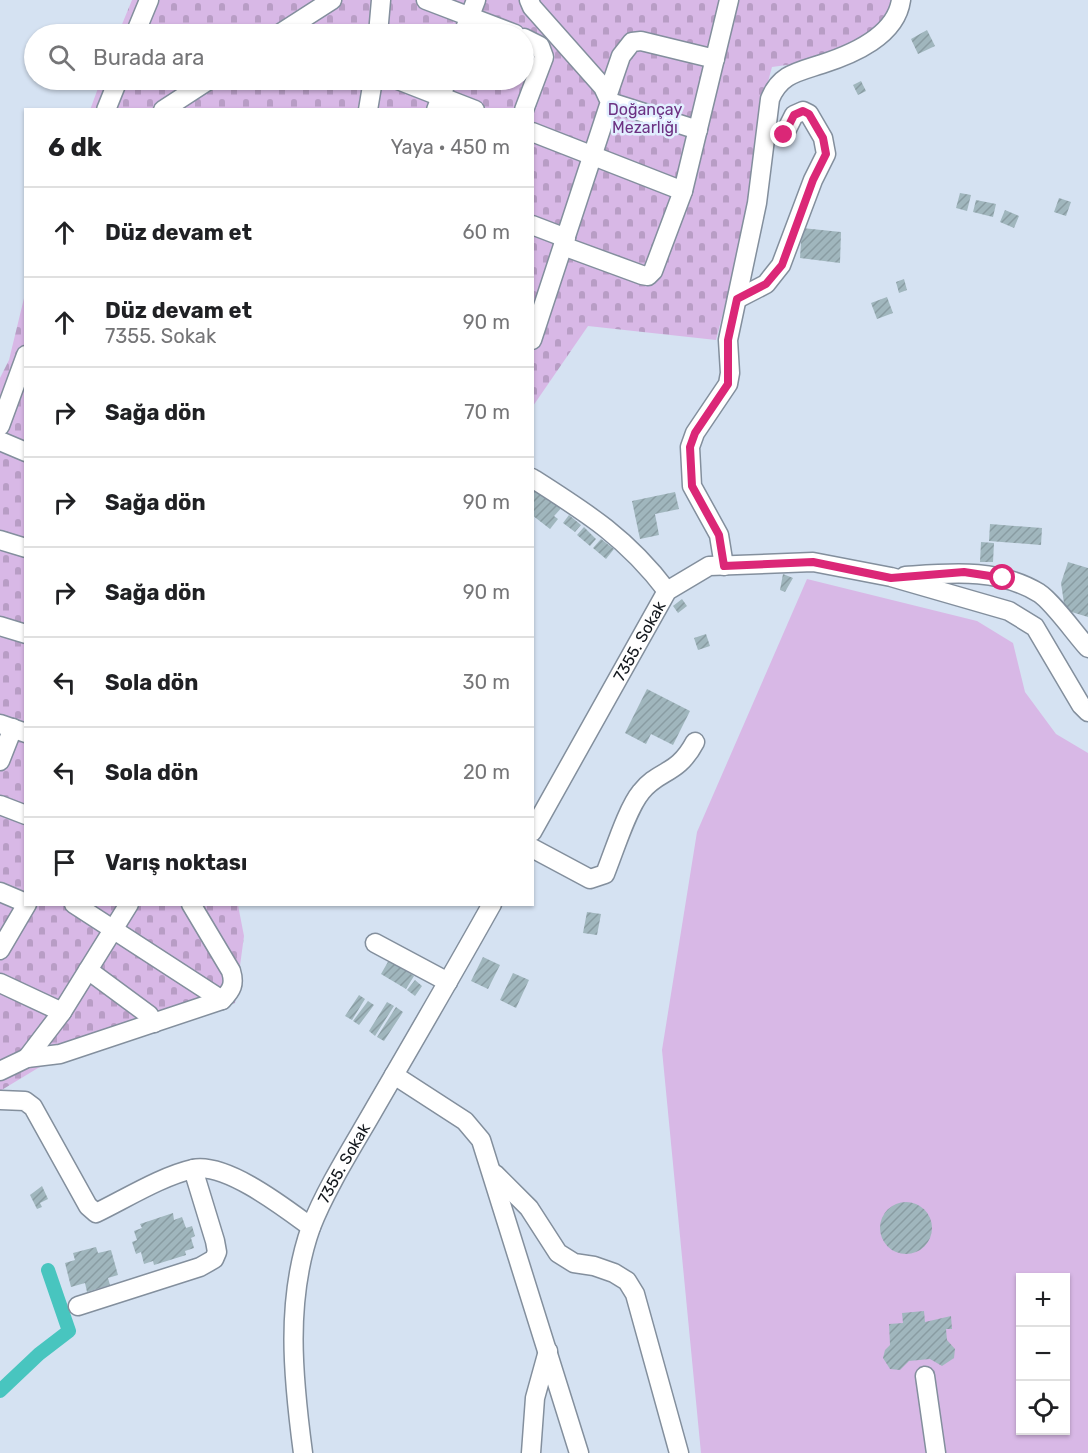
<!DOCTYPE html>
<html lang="tr">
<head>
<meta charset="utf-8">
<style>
  body { margin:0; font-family:Rubik,sans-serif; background:#f2f2f2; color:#202124 }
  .controls { position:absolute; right:18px; bottom:18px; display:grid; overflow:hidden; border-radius:0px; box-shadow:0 2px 4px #0004 }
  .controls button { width:54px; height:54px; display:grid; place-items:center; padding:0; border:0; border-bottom:2px solid #e0e0e0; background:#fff; color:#202124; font:30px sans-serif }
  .stop { position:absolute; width:18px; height:18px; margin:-14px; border:4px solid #db2777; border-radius:50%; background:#fff }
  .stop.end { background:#db2777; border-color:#fff; box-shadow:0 2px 6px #0008 }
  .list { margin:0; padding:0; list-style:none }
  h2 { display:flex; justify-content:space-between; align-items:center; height:78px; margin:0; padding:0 24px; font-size:26px }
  h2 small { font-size:20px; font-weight:400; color:#757577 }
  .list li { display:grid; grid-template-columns:39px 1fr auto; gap:18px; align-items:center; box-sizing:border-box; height:90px; padding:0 24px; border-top:2px solid #e0e0e0 }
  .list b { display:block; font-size:22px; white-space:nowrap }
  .list p { margin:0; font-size:20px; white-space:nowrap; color:#757577 }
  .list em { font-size:20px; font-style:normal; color:#757577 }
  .icon { flex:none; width:33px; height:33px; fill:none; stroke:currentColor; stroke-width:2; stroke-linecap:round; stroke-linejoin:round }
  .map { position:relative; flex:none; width:1088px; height:1453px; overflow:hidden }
  .search { position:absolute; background:#fff; box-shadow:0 2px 4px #0004; left:24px; top:24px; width:510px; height:66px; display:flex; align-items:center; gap:15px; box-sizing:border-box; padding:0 21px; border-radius:33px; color:#757577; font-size:22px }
  .panel { position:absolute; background:#fff; box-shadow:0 2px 4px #0004; left:24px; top:108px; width:510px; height:798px; border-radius:0px }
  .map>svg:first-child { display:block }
  .cemetery { fill:url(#cemetery-stones) }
  .park { fill:#d8b8e6; fill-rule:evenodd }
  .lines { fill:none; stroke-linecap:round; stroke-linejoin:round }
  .canal { stroke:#48c5bf; stroke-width:14 }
  .building { fill:url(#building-hatch) }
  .minor-casing { stroke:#838f9d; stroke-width:21 }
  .minor { stroke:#fff; stroke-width:18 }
  .route { stroke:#db2777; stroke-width:8 }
  .labels { text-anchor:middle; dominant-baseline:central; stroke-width:5; stroke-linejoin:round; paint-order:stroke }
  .park-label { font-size:16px; fill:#6c3182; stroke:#e2efff }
  .street-label { font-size:16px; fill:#12171c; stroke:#e2efff }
</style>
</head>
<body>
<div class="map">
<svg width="1088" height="1453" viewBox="0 0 1088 1453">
  <defs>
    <pattern id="cemetery-stones" width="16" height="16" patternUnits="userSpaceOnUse" patternTransform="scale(1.5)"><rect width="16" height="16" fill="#d8b8e6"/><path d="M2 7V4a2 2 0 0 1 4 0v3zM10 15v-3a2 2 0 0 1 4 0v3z" fill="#b89dc5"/></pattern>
    <pattern id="building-hatch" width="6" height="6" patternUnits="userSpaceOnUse" patternTransform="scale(1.5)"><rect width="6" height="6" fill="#a0b6bd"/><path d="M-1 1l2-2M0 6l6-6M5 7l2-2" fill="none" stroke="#899ca2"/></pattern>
  </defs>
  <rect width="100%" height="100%" fill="#d5e2f2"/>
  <path class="cemetery" d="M132,0H893L889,15L876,33L816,61L772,67L759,115L751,204L716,340L588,326L533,406L532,110H90L101,80H524V34H118Z
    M25,294L26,904L238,905L244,936L235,1003L38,1068L0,1091V378L9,360Z"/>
  <path class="park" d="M807,579L977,621L1013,643L1025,692L1056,734L1088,753V1453H701L662,1050L697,832ZM1020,1278H1066V1430H1020Z"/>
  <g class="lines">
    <path class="canal" d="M0,1391L39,1354L69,1331L48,1270"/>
  </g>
  <path class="building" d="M927,30L935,46L918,54L911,39Z
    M861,81L866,91L858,95L853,85Z
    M960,193L971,195L967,211L956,208Z
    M1059,198L1071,202L1066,216L1054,212Z
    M976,200L996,204L993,217L973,212Z
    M1005,210L1019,216L1014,228L1000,222Z
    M802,228L841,232L840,263L800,258Z
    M904,279L907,290L899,293L896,282Z
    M887,297L893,313L877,319L871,303Z
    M532,483L564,505L554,516L558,519L550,529L532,515Z
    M675,492L679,509L655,514L659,535L640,539L632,501Z
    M569,515L581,525L575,532L563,523Z
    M990,524L1042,528L1041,545L989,541Z
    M584,527L596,539L590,546L577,535Z
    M601,539L614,549L606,559L593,548Z
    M981,542L994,543L993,562H980Z
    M1068,562L1088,568V617L1065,610L1061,583Z
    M783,574L793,578L785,592L780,590Z
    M682,599L687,606L678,613L673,606Z
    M706,634L710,646L698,650L694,638Z
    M647,689L690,711L673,745L651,734L646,744L625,733Z
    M587,912L601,914L597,935L583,933Z
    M483,957L500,965L488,989L471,981Z
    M389,960L414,976L406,989L381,974Z
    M513,973L529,980L516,1008L500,1000Z
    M415,980L422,986L415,996L407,990Z
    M359,995L365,999L352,1020L345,1016Z
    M368,1001L374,1005L359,1025L353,1021Z
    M387,1002L394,1006L375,1036L369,1031Z
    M396,1007L403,1012L384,1041L377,1037Z
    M42,1186L48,1199L40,1203L42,1207L37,1209L30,1195Z
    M880 1228a26 26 0 1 1 52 0a26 26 0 1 1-52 0Z
    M173,1213L174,1220L182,1217L186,1228L192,1226L195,1236L191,1238L194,1248L185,1251L186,1255L154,1265L153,1261L144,1264L141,1252L136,1254L132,1242L137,1240L134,1231L142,1228L140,1224Z
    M96,1247L98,1253L111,1250L118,1275L108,1278L110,1285L87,1292L85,1283L71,1287L65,1263L75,1260L73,1253Z
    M924,1311L925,1322L951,1316L952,1329H946L947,1340L955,1349L954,1358L942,1366L930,1359L909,1361L900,1370L890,1369L883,1358L885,1350L890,1345L889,1324L903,1323L902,1313Z"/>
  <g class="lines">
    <g class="minor-casing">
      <g id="minor">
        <path d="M426,0L515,34"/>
        <path d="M529,0L532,7L603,87L610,102L532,340"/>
        <path d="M135,34L149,0"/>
        <path d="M279,34L332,0"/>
        <path d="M378,34L381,0"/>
        <path d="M463,34L476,0"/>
        <path d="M524,38L540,46L544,57L524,110"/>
        <path d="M398,80L475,110"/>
        <path d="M608,94L621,56L632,42L641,41L715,59"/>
        <path d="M610,102L698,130"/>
        <path d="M106,110L118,80"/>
        <path d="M163,110L209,80"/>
        <path d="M368,110L373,80"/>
        <path d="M436,110L447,80"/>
        <path d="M532,132L683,191"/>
        <path d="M532,225L566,238"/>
        <path d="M563,246L642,275L648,276L653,271L683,191L729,0"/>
        <path d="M737,299L766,284L781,265L813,180L826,154L823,138L809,114L803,111L794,115L784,135"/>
        <path d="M0,426L26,355"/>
        <path d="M0,441L26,452"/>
        <path d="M532,478C587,513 627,538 667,591"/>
        <path d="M0,540L26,548"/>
        <path d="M724,566L719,535L692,486L690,447L695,433L728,384L730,373L728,340L757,203L770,99C780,74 798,72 822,64C853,54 896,36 901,0"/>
        <path d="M905,576C951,573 998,568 1039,593C1053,602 1076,635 1088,648"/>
        <path d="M0,626L26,634"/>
        <path d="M0,724L26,733"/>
        <path d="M0,761L13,728"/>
        <path d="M0,805L26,815"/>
        <path id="s1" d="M532,832L667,591L709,566L813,562L891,577L1009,611L1035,627L1081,705L1088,712"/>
        <path d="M532,848L590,879L605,874C614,852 627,809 641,792C659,769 677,776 695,742"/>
        <path d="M0,892L26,903"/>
        <path d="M74,904L222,1000"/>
        <path d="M375,943L448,982"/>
        <path d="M0,950L27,904"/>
        <path d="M88,970L149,1015L154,1023"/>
        <path d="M0,983L62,1012"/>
        <path d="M27,1058L62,1012L129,904"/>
        <path d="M0,1071L27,1058L60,1054L222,1000C232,990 235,984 231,971L191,904"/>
        <path d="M394,1075L465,1121L481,1140L579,1453"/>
        <path d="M0,1100L25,1101L33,1107L88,1206L96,1213C125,1199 162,1176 193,1169C226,1162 285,1208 311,1227"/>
        <path d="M495,1174L529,1208L558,1253L574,1263L594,1266L614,1273L627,1281L635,1294L679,1453"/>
        <path d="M78,1306L200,1267L214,1259L217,1252L215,1241L193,1169"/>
        <path d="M925,1376L936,1453"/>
        <path id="s2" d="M303,1453C293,1378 285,1300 311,1227C326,1188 355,1143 376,1106C415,1039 454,972 492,904"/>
        <path d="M531,1453L535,1398L548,1351"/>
      </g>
    </g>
    <use href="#minor" class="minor"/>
  </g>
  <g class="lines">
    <path class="route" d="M784,135L794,115L803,111L809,114L823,138L826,154L813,180L782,265L766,284L737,299L728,340V384L695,433L690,447L692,486L719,535L724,566L813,562L891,578L964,572L1003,578"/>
  </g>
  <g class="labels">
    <g class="park-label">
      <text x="645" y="109">Doğançay<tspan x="645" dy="18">Mezarlığı</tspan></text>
    </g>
    <g class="street-label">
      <text stroke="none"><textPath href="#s1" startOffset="219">7355. Sokak</textPath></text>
      <text stroke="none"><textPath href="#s2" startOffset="300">7355. Sokak</textPath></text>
    </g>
  </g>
</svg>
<div class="controls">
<button>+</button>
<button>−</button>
<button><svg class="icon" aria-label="locate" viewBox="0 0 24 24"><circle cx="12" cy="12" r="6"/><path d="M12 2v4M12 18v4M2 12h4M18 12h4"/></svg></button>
</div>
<div class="stop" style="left:1003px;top:578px"></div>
<div class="stop end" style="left:784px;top:135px"></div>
<div class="search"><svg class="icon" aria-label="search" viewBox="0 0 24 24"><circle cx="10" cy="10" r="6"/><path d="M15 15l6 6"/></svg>Burada ara</div>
<section class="panel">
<h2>6 dk<small>Yaya · 450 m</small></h2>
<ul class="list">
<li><svg class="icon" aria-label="ahead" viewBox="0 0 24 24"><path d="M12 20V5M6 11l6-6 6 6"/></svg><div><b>Düz devam et</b></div><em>60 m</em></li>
<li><svg class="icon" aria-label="ahead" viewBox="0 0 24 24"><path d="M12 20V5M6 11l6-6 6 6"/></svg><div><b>Düz devam et</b><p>7355. Sokak</p></div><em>90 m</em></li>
<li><svg class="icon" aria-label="right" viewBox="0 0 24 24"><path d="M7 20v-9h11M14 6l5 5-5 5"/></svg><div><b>Sağa dön</b></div><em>70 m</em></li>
<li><svg class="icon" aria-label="right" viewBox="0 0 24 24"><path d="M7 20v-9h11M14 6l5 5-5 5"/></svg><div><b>Sağa dön</b></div><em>90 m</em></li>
<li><svg class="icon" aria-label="right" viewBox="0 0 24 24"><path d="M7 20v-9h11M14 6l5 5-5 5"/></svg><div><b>Sağa dön</b></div><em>90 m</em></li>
<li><svg class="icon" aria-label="left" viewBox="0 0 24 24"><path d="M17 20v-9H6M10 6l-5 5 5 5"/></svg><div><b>Sola dön</b></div><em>30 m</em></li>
<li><svg class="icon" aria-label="left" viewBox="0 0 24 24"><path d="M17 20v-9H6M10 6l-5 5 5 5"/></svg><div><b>Sola dön</b></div><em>20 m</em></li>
<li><svg class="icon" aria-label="arrive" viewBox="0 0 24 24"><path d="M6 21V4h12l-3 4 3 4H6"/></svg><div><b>Varış noktası</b></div></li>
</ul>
</section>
</div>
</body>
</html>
